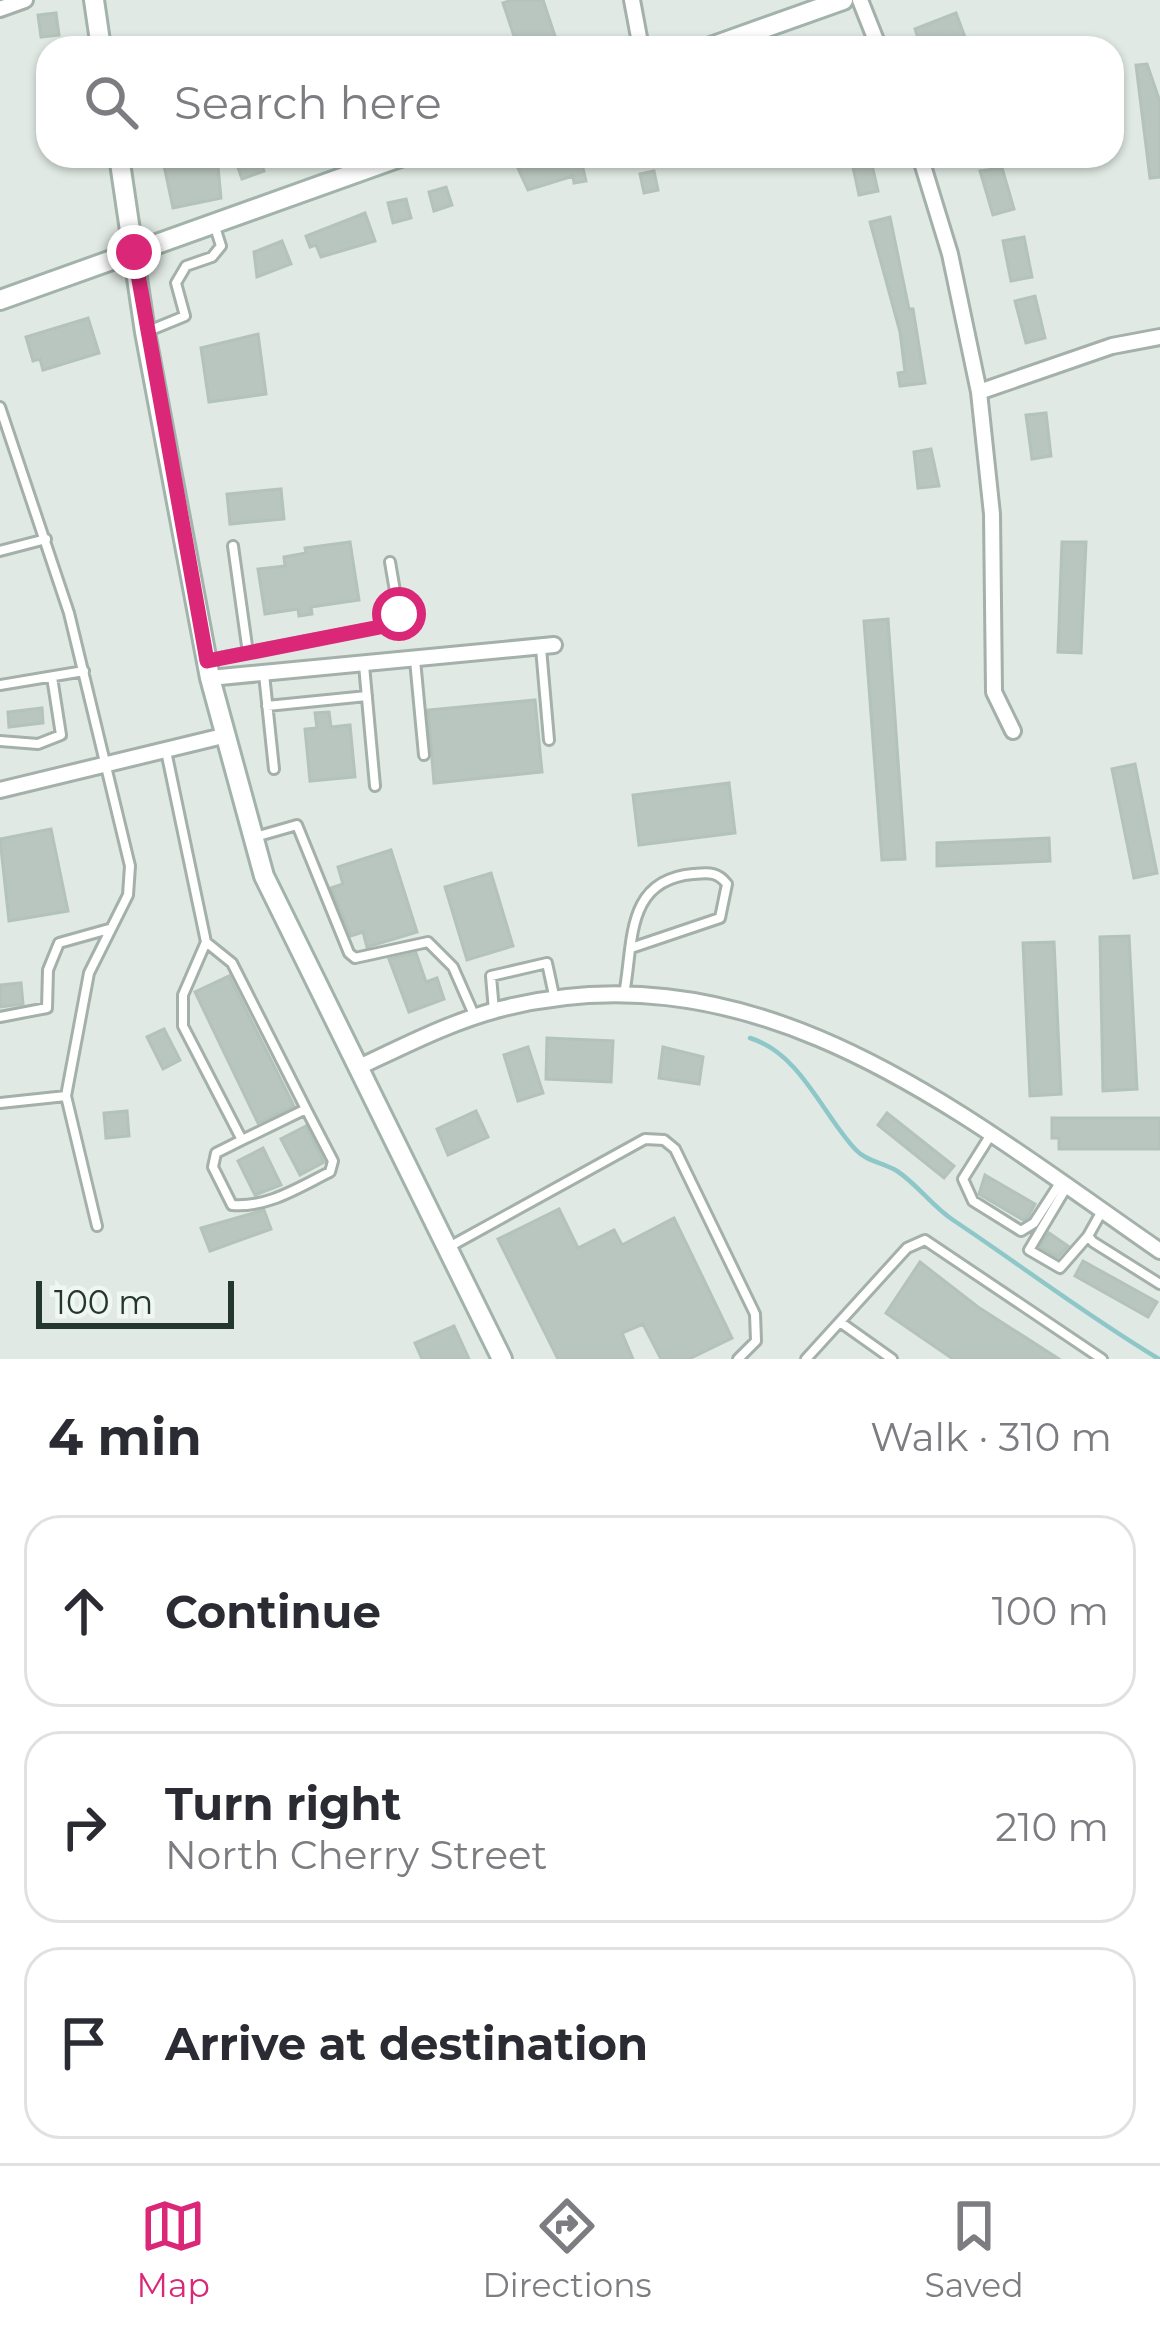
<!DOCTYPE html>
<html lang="en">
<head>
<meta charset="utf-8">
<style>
  body { margin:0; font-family:Montserrat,sans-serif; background:#f2f2f3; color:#2b2b33 }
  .scale { position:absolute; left:36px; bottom:30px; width:198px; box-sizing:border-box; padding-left:12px; border:6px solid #23372f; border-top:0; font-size:33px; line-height:42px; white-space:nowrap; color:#23372f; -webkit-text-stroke:9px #f0f6f2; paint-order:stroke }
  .stop { position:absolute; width:36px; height:36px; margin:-27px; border:9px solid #db2777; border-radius:50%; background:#fff }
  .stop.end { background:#db2777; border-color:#fff; box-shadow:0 3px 12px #0008 }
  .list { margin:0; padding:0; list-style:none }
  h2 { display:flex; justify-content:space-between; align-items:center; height:156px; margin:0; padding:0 48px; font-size:51px }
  h2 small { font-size:39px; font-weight:400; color:#7c7c81 }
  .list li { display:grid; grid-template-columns:78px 1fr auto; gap:36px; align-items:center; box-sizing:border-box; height:192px; margin:0 24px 24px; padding:0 24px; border:3px solid #e1e1e2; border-radius:36px }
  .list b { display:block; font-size:45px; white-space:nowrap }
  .list p { margin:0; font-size:39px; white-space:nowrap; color:#7c7c81 }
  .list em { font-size:39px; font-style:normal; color:#7c7c81 }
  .icon { flex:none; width:66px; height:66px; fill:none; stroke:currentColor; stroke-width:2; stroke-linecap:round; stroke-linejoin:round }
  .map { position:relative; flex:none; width:1160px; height:1359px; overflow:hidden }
  .search { position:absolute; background:#fff; box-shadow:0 3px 9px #0004; left:36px; right:36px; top:36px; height:132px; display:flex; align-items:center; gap:30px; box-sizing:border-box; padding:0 42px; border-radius:36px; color:#7c7c81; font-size:45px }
  .sheet { height:804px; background:#fff }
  nav { display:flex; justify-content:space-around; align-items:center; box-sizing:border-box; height:168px; border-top:3px solid #e1e1e2; background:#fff; font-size:33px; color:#7c7c81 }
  nav a { display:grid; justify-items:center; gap:6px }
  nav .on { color:#db2777 }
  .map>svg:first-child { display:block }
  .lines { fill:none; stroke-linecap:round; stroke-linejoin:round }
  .stream { stroke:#8ec7c8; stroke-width:4.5 }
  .building { fill:#b9c6bf; stroke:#b3c2ba; stroke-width:3 }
  .service-casing { stroke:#a4b0aa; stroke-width:14 }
  .minor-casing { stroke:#a4b0aa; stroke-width:20 }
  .secondary-casing { stroke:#a1b3aa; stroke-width:24 }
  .service { stroke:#fff; stroke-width:8 }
  .minor { stroke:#fff; stroke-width:14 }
  .secondary { stroke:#fff; stroke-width:18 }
  .route { stroke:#db2777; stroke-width:15 }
</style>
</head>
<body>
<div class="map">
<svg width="1160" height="1359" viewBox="0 0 1160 1359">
  <rect width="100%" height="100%" fill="#e0e9e4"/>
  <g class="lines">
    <path class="stream" d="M750,1038C801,1054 822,1114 856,1150C866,1161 884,1163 897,1171C917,1184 932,1206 953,1220C1022,1266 1087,1316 1159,1359"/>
  </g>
  <path class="building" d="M512,0H543L559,48H518L503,3Z
    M56,13L59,35L41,37L38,15Z
    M956,13L966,40L952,44L949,37L921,47L915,29Z
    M1147,64L1160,102V177L1150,178L1136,65Z
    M162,156H217L221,198L173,208Z
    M259,156L264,171L242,179L236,162Z
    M580,156L586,181L574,183L573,176L528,190L516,164Z
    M860,156H870L878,191L859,195L851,158Z
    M1002,168L1014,209L993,215L980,171Z
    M654,171L658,190L644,193L640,174Z
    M446,187L452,205L434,211L429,192Z
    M406,199L411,218L393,223L388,203Z
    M365,213L375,241L321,257L316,245L310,247L306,236Z
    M890,217L909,309H913L925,383L900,386L898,373L905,372L900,332L870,222Z
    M1024,237L1032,277L1011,281L1003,241Z
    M282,241L291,264L257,277L254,252Z
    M1035,296L1045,338L1026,343L1015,301Z
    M88,318L99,353L43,370L40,359L33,361L26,337Z
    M258,334L266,394L209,402L201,348Z
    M1046,413L1051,456L1032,459L1026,415Z
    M931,449L939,486L918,488L914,452Z
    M281,489L284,519L230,524L227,494Z
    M350,542L359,600L311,607L312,614L299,616L298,609L265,614L258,569L285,566L284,557L306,553L305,548Z
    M1062,542H1086L1081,653L1058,652Z
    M888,619L905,859L882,860L864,621Z
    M535,700L542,772L434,783L428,710Z
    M42,708L43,723L9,727L8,712Z
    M329,712L331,727L350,725L355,777L310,781L305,729L317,728L315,713Z
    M1135,764L1157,873L1134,878L1112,769Z
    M729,783L735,833L639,845L633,795Z
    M51,829L68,911L9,921L0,839Z
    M1049,838L1050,861L937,866V843Z
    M391,850L417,932L367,947L363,932L351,936L331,888L343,884L338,867Z
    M491,873L513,946L467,960L445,887Z
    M1129,936L1137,1089L1103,1091L1100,937Z
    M1054,942L1061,1094L1030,1096L1023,943Z
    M416,953L426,982L437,978L444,999L409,1012L389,959Z
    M229,976L294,1106L258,1123L195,992Z
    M21,983L23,1004L0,1007V985Z
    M164,1029L180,1060L163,1069L147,1037Z
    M547,1038L613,1041L611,1082L546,1079Z
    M528,1047L543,1093L518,1101L504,1055Z
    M663,1047L703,1057L699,1084L659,1078Z
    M127,1111L129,1136L106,1138L104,1113Z
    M476,1111L488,1137L448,1155L437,1129Z
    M887,1113L954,1166L944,1178L878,1125Z
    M1052,1118H1160V1149H1059V1138H1052Z
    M306,1126L324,1162L300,1175L281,1139Z
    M263,1148L281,1185L255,1195L238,1161Z
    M985,1175L1035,1204L1028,1217L1023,1220L979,1194Z
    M559,1209L578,1248L614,1230L622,1245L674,1218L732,1338L689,1359H661L643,1324L622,1333L633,1359H558L498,1239Z
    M264,1210L271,1229L210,1251L201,1228Z
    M1049,1233L1068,1246L1058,1257L1040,1247Z
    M1083,1261L1157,1302L1148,1317L1075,1276Z
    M920,1262L978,1307L1059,1359H953L886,1313Z
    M454,1326L469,1359H422L415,1343Z"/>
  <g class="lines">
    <g class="service-casing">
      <path id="service" d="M146,332L185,316L176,283L186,266L212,257L221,246L215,227
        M0,407L69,613L130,866L128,895L89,973L66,1096L0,1103
        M233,546L248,653
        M0,551L46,539
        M541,648L549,740
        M208,660L395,624L399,614L390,562
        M415,660L424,755
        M364,665L375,786
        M264,674L274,769
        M0,685L84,671
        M267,706L367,696
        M0,741L38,744L61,735L52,677
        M166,751L206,942L183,995V1026L242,1140L216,1153L213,1167L232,1205C268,1208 299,1187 330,1172L333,1161L306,1109L242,1140
        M255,837L297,825L349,953L355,958L428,942L453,967L475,1017
        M206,942L232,963L306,1109
        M624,994C634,944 624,880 693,874C708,873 717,871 727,884L720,918L631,948
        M494,1011L491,976L547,963L555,1000
        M0,1017L47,1008L48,970L59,943L109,929
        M66,1096L97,1226
        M990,1136L963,1179L973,1201L1021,1231L1034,1223L1060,1183
        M1066,1188L1029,1250L1060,1268L1088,1236
        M1102,1211L1088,1236L1093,1242L1160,1284
        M449,1247L645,1139L664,1140L675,1149L755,1314L756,1341L738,1359
        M840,1322L892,1359
        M806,1359L907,1248L925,1240L1102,1359"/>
    </g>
    <g class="minor-casing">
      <path id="minor" d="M632,0L641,48
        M860,0L879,48
        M0,9L25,0
        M920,156L950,254L979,392L992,514L994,692L1013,731
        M979,392L1112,346L1160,337
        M210,678L554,645
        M0,790L223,736
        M357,1068C404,1046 450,1022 500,1009C760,943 960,1113 1160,1251"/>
    </g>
    <g class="secondary-casing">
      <path id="secondary" d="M94,0L101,48
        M708,48L843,0
        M119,156L145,332L210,678L264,876L502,1359
        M0,300L403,156"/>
    </g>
    <use href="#service" class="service"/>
    <use href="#minor" class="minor"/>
    <use href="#secondary" class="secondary"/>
  </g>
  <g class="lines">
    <path class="route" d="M134,252L207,661L395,624L399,614"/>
  </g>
</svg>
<div class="scale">100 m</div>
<div class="stop" style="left:399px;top:614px"></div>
<div class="stop end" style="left:134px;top:252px"></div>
<div class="search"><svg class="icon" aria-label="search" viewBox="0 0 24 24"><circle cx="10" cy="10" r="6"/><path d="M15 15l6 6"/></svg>Search here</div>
</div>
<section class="sheet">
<h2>4 min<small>Walk · 310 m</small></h2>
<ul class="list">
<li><svg class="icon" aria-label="ahead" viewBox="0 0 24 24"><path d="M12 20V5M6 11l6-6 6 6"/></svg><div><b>Continue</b></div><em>100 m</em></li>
<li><svg class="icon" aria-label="right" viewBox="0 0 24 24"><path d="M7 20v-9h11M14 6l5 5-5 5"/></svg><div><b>Turn right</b><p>North Cherry Street</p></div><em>210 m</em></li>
<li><svg class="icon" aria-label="arrive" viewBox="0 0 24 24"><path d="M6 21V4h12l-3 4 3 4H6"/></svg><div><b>Arrive at destination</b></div></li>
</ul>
</section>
<nav>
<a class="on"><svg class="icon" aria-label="map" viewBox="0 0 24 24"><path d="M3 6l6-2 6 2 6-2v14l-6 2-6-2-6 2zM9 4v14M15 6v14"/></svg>Map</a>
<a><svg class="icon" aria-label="directions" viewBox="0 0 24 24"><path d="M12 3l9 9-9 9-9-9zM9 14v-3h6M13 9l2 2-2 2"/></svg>Directions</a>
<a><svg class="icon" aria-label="saved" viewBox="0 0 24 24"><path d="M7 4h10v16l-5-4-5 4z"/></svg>Saved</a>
</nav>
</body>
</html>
